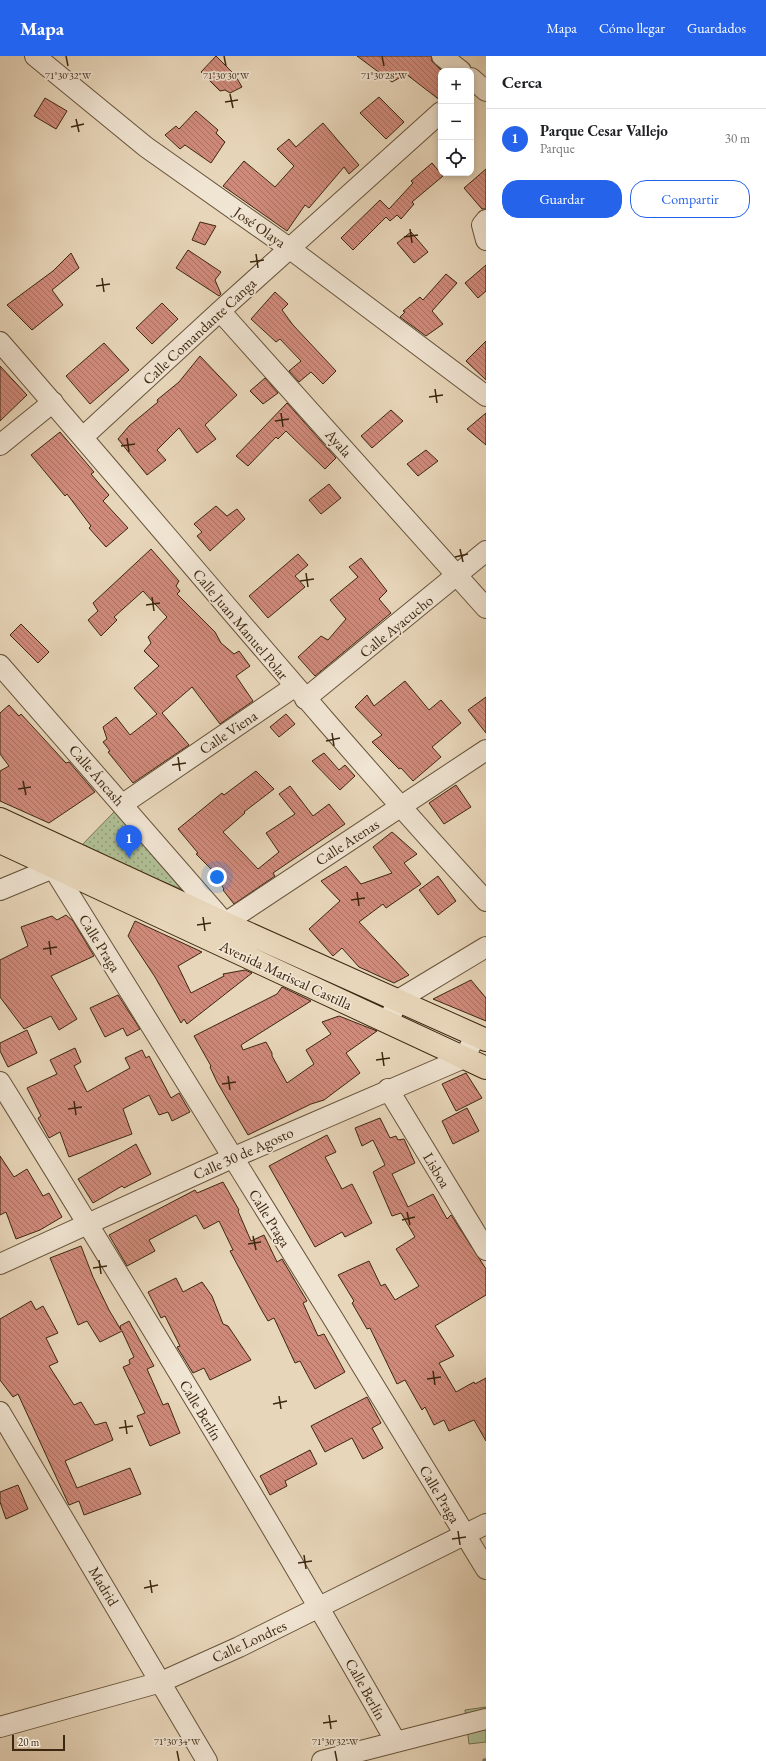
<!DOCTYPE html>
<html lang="es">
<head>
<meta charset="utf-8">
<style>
  body { margin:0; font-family:"EB Garamond",serif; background:#f2f2f2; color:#202124 }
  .controls { position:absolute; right:12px; top:12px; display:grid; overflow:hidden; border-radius:8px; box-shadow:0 2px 6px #0003 }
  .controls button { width:36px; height:36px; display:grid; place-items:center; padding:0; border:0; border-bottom:1px solid #e0e0e0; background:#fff; color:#202124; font:20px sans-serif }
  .scale { position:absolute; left:12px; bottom:10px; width:53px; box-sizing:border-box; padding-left:4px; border:2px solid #3c2710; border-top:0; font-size:11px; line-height:14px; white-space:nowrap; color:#3c2710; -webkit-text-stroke:3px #f0e4d2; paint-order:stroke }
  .you { position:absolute; left:217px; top:821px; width:14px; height:14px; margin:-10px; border:3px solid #fff; border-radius:50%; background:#1a73e8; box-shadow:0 0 0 6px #1a73e833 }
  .badge { display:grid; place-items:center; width:26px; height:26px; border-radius:50%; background:#2563eb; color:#fff; font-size:13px; font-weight:700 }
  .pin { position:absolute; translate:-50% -33px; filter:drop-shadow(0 1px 2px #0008) }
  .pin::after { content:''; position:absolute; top:21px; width:14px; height:12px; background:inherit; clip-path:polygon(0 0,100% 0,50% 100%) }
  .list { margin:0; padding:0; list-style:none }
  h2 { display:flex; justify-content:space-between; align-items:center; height:52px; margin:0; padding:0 16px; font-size:17px }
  h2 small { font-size:13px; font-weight:400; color:#757577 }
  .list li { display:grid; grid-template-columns:26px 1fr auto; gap:12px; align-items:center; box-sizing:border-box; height:60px; padding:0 16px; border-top:1px solid #e0e0e0 }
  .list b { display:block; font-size:15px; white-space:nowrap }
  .list p { margin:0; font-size:13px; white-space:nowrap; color:#757577 }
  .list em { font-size:13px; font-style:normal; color:#757577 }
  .actions { display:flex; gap:8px; padding:12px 16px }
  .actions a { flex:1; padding:9px 0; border:1px solid #2563eb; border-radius:16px; text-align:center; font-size:14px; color:#2563eb }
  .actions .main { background:#2563eb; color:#fff }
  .icon { flex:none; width:22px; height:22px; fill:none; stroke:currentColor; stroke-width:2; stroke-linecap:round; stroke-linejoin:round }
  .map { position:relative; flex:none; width:486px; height:1705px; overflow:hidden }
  header { display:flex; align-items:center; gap:24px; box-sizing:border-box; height:56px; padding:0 20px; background:#2563eb; color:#fff }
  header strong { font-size:19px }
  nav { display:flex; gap:22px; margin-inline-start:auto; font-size:14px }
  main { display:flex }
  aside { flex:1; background:#fff }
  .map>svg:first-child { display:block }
  .grass { fill:#b0bf95; stroke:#767352 }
  .park { fill:url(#park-dots); stroke:#767352 }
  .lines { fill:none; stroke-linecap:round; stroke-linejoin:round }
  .stream { stroke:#767d77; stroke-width:5.5 }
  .building { fill:url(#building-back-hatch); stroke:#3c2710 }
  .minor-casing { stroke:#67533a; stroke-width:22 }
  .major-casing { stroke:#3c2710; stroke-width:24 }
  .minor { stroke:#f0e4d2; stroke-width:20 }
  .major { stroke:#e8d6ba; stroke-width:22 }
  .ticks { fill:none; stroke:#3c2710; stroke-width:1.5 }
  .labels { text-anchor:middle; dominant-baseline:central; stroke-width:3.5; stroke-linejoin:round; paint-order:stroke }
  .street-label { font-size:15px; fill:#3c2710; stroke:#f0e4d2 }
  .ticks-label { font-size:10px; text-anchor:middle; fill:#3c2710; stroke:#f0e4d2; stroke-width:3.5; stroke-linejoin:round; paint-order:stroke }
</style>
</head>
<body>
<header>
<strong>Mapa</strong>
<nav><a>Mapa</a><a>Cómo llegar</a><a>Guardados</a></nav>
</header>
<main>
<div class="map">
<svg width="486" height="1705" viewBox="0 0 486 1705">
  <defs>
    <pattern id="park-dots" width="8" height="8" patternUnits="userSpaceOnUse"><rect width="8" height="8" fill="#b0bf95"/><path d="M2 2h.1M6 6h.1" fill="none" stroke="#909b78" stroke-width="1.8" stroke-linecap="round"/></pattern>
    <pattern id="building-back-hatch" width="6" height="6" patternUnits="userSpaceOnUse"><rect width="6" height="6" fill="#d08a7b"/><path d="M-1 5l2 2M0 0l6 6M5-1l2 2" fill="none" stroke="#aa7163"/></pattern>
  </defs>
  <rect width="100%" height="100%" fill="#e8d6ba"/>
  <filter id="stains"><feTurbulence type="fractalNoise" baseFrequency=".005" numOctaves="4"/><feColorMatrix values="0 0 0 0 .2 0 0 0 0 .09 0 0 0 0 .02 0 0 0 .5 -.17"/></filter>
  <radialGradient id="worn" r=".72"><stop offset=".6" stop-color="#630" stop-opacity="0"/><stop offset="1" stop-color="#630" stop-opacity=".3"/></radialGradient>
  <path class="grass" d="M486,1651V1686L469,1688L465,1654Z"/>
  <path class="park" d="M115,755L181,833L79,792Z"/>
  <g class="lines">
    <path class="stream" d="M485,1705H486"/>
  </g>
  <path class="building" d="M216,0L235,19L242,31L230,37L225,34L220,35L201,16Z
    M357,0H431L432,5L441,14V45L406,18L392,26Z
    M379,41L404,66L386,83L360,57Z
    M45,42L67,55L56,73L34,60Z
    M196,55L218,74L216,77L225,86L211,107L185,89L180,93L165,79L176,70L179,73Z
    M323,67L359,109L349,118L344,111L309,152L305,149L287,175L223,130L244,105L275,131L294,110L277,93L289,83L296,91Z
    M432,107L443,120L412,146L414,148L401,163L397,159L390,165L386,161L353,194L341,182L380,144L389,153L413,127L411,125Z
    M486,113V153H482L464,132Z
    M200,166L216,170L205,189L192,184Z
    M411,176L428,196L414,207L397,187Z
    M188,194L221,216L215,224L221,238L219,240L176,212Z
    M71,197L79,212L52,234L63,249L32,274L7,249L53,215Z
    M486,209V235L478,242L465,227Z
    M446,218L457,227L432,255L443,268L426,280L400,261L405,256L403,255L420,241L423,244Z
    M275,236L288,248L282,254L293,269L336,315L323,328L311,316L299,326L289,315L301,305L280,283L276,286L251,263Z
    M162,247L178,263L152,288L136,272Z
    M486,285V324L466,305Z
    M104,287L129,314L90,348L66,320Z
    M200,300L237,339L205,369L216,383L197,397L179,372L157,394L166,404L147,419L118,383L129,370L158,346L157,344L179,326Z
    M0,310L27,339L0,365Z
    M265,322L278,337L263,348L250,335Z
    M287,347L336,402L325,413L286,375L278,383L276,381L248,410L236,400Z
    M391,354L403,365L372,392L361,380Z
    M486,357V389L467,373Z
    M60,376L94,416L91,418L109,439L103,445L128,472L106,491L89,472L91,470L67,438L65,440L31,399Z
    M426,394L438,405L418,420L407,408Z
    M329,428L341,442L321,458L309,444Z
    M216,450L227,460L237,453L245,463L210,495L197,480L202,476L194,468Z
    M151,493L179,525L176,530L180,535L177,538L215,576L221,587L234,598L239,595L250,610L236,620L253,645L220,668L192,631L162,657L189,689L133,727L108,696L110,695L103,686L107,683L103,671L116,661L130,679L157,658L134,632L159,610L144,595L151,587L148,581L167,561L143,535L114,561L117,564L101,580L88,564L98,555L93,547Z
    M298,498L308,509L295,520L305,531L268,562L249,540Z
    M361,502L387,535L379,543L391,557L315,620L298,601L321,580L328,584L346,563L330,544L358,521L349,511Z
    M21,568L49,596L38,607L10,579Z
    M405,625L429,654L441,644L461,667L432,691L441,701L413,725L401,712L399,713L372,686L382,679L355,651L367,639L374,650Z
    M486,641V677L468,654Z
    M9,649L19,660L21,658L66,707L69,706L95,736L49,767L0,745V715L9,710L0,698V657Z
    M286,658L295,668L279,681L270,671Z
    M324,697L339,714L345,709L355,720L340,734L312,705Z
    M256,715L274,733L244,756L245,757L223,776L258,813L279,796L266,777L295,758L279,738L290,730L313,760L329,748L345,768L273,817L275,820L234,848L223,834L224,833L211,813L196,798L198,797L178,773L222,737L224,739Z
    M456,729L471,751L444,768L429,747Z
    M392,776L417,798L404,807L421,828L386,852L383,848L359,866L409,919L394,927L359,911L342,892L333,900L309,873L340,845L321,825L346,810L361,828L392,817L373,791Z
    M438,820L456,845L438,859L419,834Z
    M66,859L73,865L94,900L51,920L77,963L59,974L51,960L24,973L0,941V904L28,890L21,871L52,860L57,864Z
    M135,865L202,896L178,910L191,937L224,920L223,918L245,914L252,917L187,968L184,963L181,967L155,921L128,880Z
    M471,924L486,942V965L433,943Z
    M282,931L311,945L241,989L243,994L266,986L272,997V1000L287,1027L314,1008L306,994L331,978L322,966L339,960L377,975L346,997L360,1017L324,1044L311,1048L248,1079L217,1026L210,1011L211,1010L194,980L277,938Z
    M118,939L140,973L127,980L123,972L105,981L90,952Z
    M27,974L37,997L8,1011L0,995V987Z
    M75,992L81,1006L74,1010L87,1036L130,1012L125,1002L142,994L146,1002L149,1000L171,1042L179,1037L190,1056L172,1065L168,1056L159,1059L149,1039L123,1053L132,1078L69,1101L60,1076L49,1082L38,1062L41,1060L27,1032L57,1018L50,1004Z
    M466,1017L482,1042L456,1055L442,1028Z
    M467,1052L479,1075L453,1088L442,1065Z
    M380,1062L390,1082L396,1080L398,1084L404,1083L415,1107L392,1118L408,1151L433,1138L447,1163L451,1159L486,1213V1239L435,1270L454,1300L439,1307L456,1336L474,1326L475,1328L486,1322V1385L474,1364L449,1375L444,1364L434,1369L425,1351L422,1354L405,1324L397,1328L370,1272L367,1273L352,1247L354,1245L338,1219L369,1205L381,1230L385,1228L395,1244L419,1230L396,1193L415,1181L401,1157L392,1160L373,1116L385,1109L373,1084L362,1090L355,1072Z
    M327,1079L336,1096L325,1101L342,1133L352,1128L372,1167L345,1181L342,1176L315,1191L269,1110Z
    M136,1088L151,1118L124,1132L122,1130L93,1147L78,1123Z
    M0,1100L14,1121L27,1113L43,1140L49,1137L62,1161L40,1174L16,1183L6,1156L0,1159Z
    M223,1126L239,1154L238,1155L251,1185L264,1179L277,1206L282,1203L307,1245L303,1247L318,1280L324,1278L345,1316L315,1333L300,1305L295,1307L274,1262L268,1265L261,1253L230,1195L233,1194L219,1165L204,1173L196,1159L149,1184L155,1195L127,1210L109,1179L195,1134L197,1137Z
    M81,1190L93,1221L109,1254L121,1274L120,1270L129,1265L154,1310L147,1313L163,1349L168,1347L180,1377L150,1390L137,1360L145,1357L123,1311L130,1308L129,1304L134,1301L122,1275L100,1286L87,1265L78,1269L50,1202Z
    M176,1222L183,1236L202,1226L212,1240L223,1268L228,1270L251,1304L210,1324L204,1312L193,1317L177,1291L180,1290L165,1260L161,1262L148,1236Z
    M31,1245L36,1254L43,1250L58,1277L46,1282L58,1306L49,1310L74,1349L81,1346L95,1369L106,1366L113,1384L65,1405L77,1432L130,1412L141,1438L84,1459L79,1445L69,1449L18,1338L13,1341L0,1324V1263Z
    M367,1341L381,1367L372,1372L383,1392L363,1403L352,1382L325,1396L311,1370Z
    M310,1394L317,1408L285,1425L287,1430L270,1439L260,1420Z
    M18,1429L28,1453L6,1463L0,1446V1436Z"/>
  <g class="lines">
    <g class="minor-casing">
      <path id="minor" d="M35,0L146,91L289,192L486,340
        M442,0L461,15
        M471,22L486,35
        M486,164L482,169L486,184
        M220,255L486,552
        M0,286C162,472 319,663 486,845
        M83,381L220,255L441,56
        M0,389L53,346
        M0,609L225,867
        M305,643L486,495
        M123,748L294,631
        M53,812L334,1264L486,1513
        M0,834L53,812L62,803
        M219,878L225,867L486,694
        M388,966L398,944L486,891
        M0,1026C135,1244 270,1463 396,1686
        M388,1033L486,1194
        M0,1208L232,1102L464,1002L476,979
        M0,1356L207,1705
        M0,1671L161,1626L239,1591L486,1468
        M322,1705L486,1663"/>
    </g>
    <g class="major-casing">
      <path id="major" d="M0,763L225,867L486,984
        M0,786L486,1012"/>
    </g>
    <use href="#minor" class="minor"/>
    <use href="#major" class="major"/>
  </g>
  <path class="ticks" d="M66,0L68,10M224,0L226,10M382,0L384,10M230,38L233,52M225,46L238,44M76,63L79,76M71,71L84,68M410,173L412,187M404,181L418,179M256,198L258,212M250,206L264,204M102,222L104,236M96,230L110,228M435,333L437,347M429,341L443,339M281,357L283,371M275,365L289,363M127,382L129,396M121,390L135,388M460,493L463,506M455,501L468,498M306,517L308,531M300,525L314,523M152,541L154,555M146,549L160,547M332,677L334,690M326,685L340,682M178,701L180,715M172,709L186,707M23,725L26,739M18,733L31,731M357,836L359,850M351,844L365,842M203,861L205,875M197,869L211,867M49,885L51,899M43,893L57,891M382,996L384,1010M376,1004L390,1002M228,1020L230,1034M222,1028L236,1026M74,1045L76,1059M68,1053L82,1051M407,1156L410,1169M402,1164L415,1161M253,1180L256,1194M248,1188L261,1186M99,1204L101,1218M93,1212L107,1210M433,1315L435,1329M427,1323L441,1321M279,1340L281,1353M273,1348L287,1345M125,1364L127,1378M119,1372L133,1370M458,1475L460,1489M452,1483L466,1481M304,1499L306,1513M298,1507L312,1505M150,1524L152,1537M144,1532L158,1529M329,1659L331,1673M323,1667L337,1665M177,1695L179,1705M335,1695L337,1705"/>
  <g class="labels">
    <g class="street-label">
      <text transform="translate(260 171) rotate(35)">José Olaya</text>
      <text transform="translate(199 275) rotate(-43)">Calle Comandante Canga</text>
      <text transform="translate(339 387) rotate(48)">Ayala</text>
      <text transform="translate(241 568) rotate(50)">Calle Juan Manuel Polar</text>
      <text transform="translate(396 570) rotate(-39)">Calle Ayacucho</text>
      <text transform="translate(228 676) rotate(-34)">Calle Viena</text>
      <text transform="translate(97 719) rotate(49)">Calle Áncash</text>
      <text transform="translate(347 786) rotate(-33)">Calle Atenas</text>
      <text transform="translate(100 887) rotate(58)">Calle Praga</text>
      <text transform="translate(286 919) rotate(25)">Avenida Mariscal Castilla</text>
      <text transform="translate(243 1097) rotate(-24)">Calle 30 de Agosto</text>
      <text transform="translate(437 1114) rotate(59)">Lisboa</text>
      <text transform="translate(270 1162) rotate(58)">Calle Praga</text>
      <text transform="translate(201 1354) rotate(59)">Calle Berlín</text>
      <text transform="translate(440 1438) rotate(59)">Calle Praga</text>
      <text transform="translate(104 1530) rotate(59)">Madrid</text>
      <text transform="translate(249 1585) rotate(-25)">Calle Londres</text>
      <text transform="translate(366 1633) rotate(61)">Calle Berlín</text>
    </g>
  </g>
  <g class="ticks-label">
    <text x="226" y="23">71°30'30"W</text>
    <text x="384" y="23">71°30'28"W</text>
    <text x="68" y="23">71°30'32"W</text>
    <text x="177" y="1689">71°30'34"W</text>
    <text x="335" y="1689">71°30'32"W</text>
  </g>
  <rect width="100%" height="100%" filter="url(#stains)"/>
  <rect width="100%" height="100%" fill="url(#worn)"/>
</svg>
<div class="controls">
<button>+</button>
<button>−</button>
<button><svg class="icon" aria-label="locate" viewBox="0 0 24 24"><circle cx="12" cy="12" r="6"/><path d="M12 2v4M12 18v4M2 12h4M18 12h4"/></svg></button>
</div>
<div class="scale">20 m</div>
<div class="you"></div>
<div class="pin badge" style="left:129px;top:802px">1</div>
</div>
<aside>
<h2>Cerca<small></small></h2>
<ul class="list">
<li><span class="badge">1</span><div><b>Parque Cesar Vallejo</b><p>Parque</p></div><em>30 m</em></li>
</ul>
<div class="actions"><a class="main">Guardar</a><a>Compartir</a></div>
</aside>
</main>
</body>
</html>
